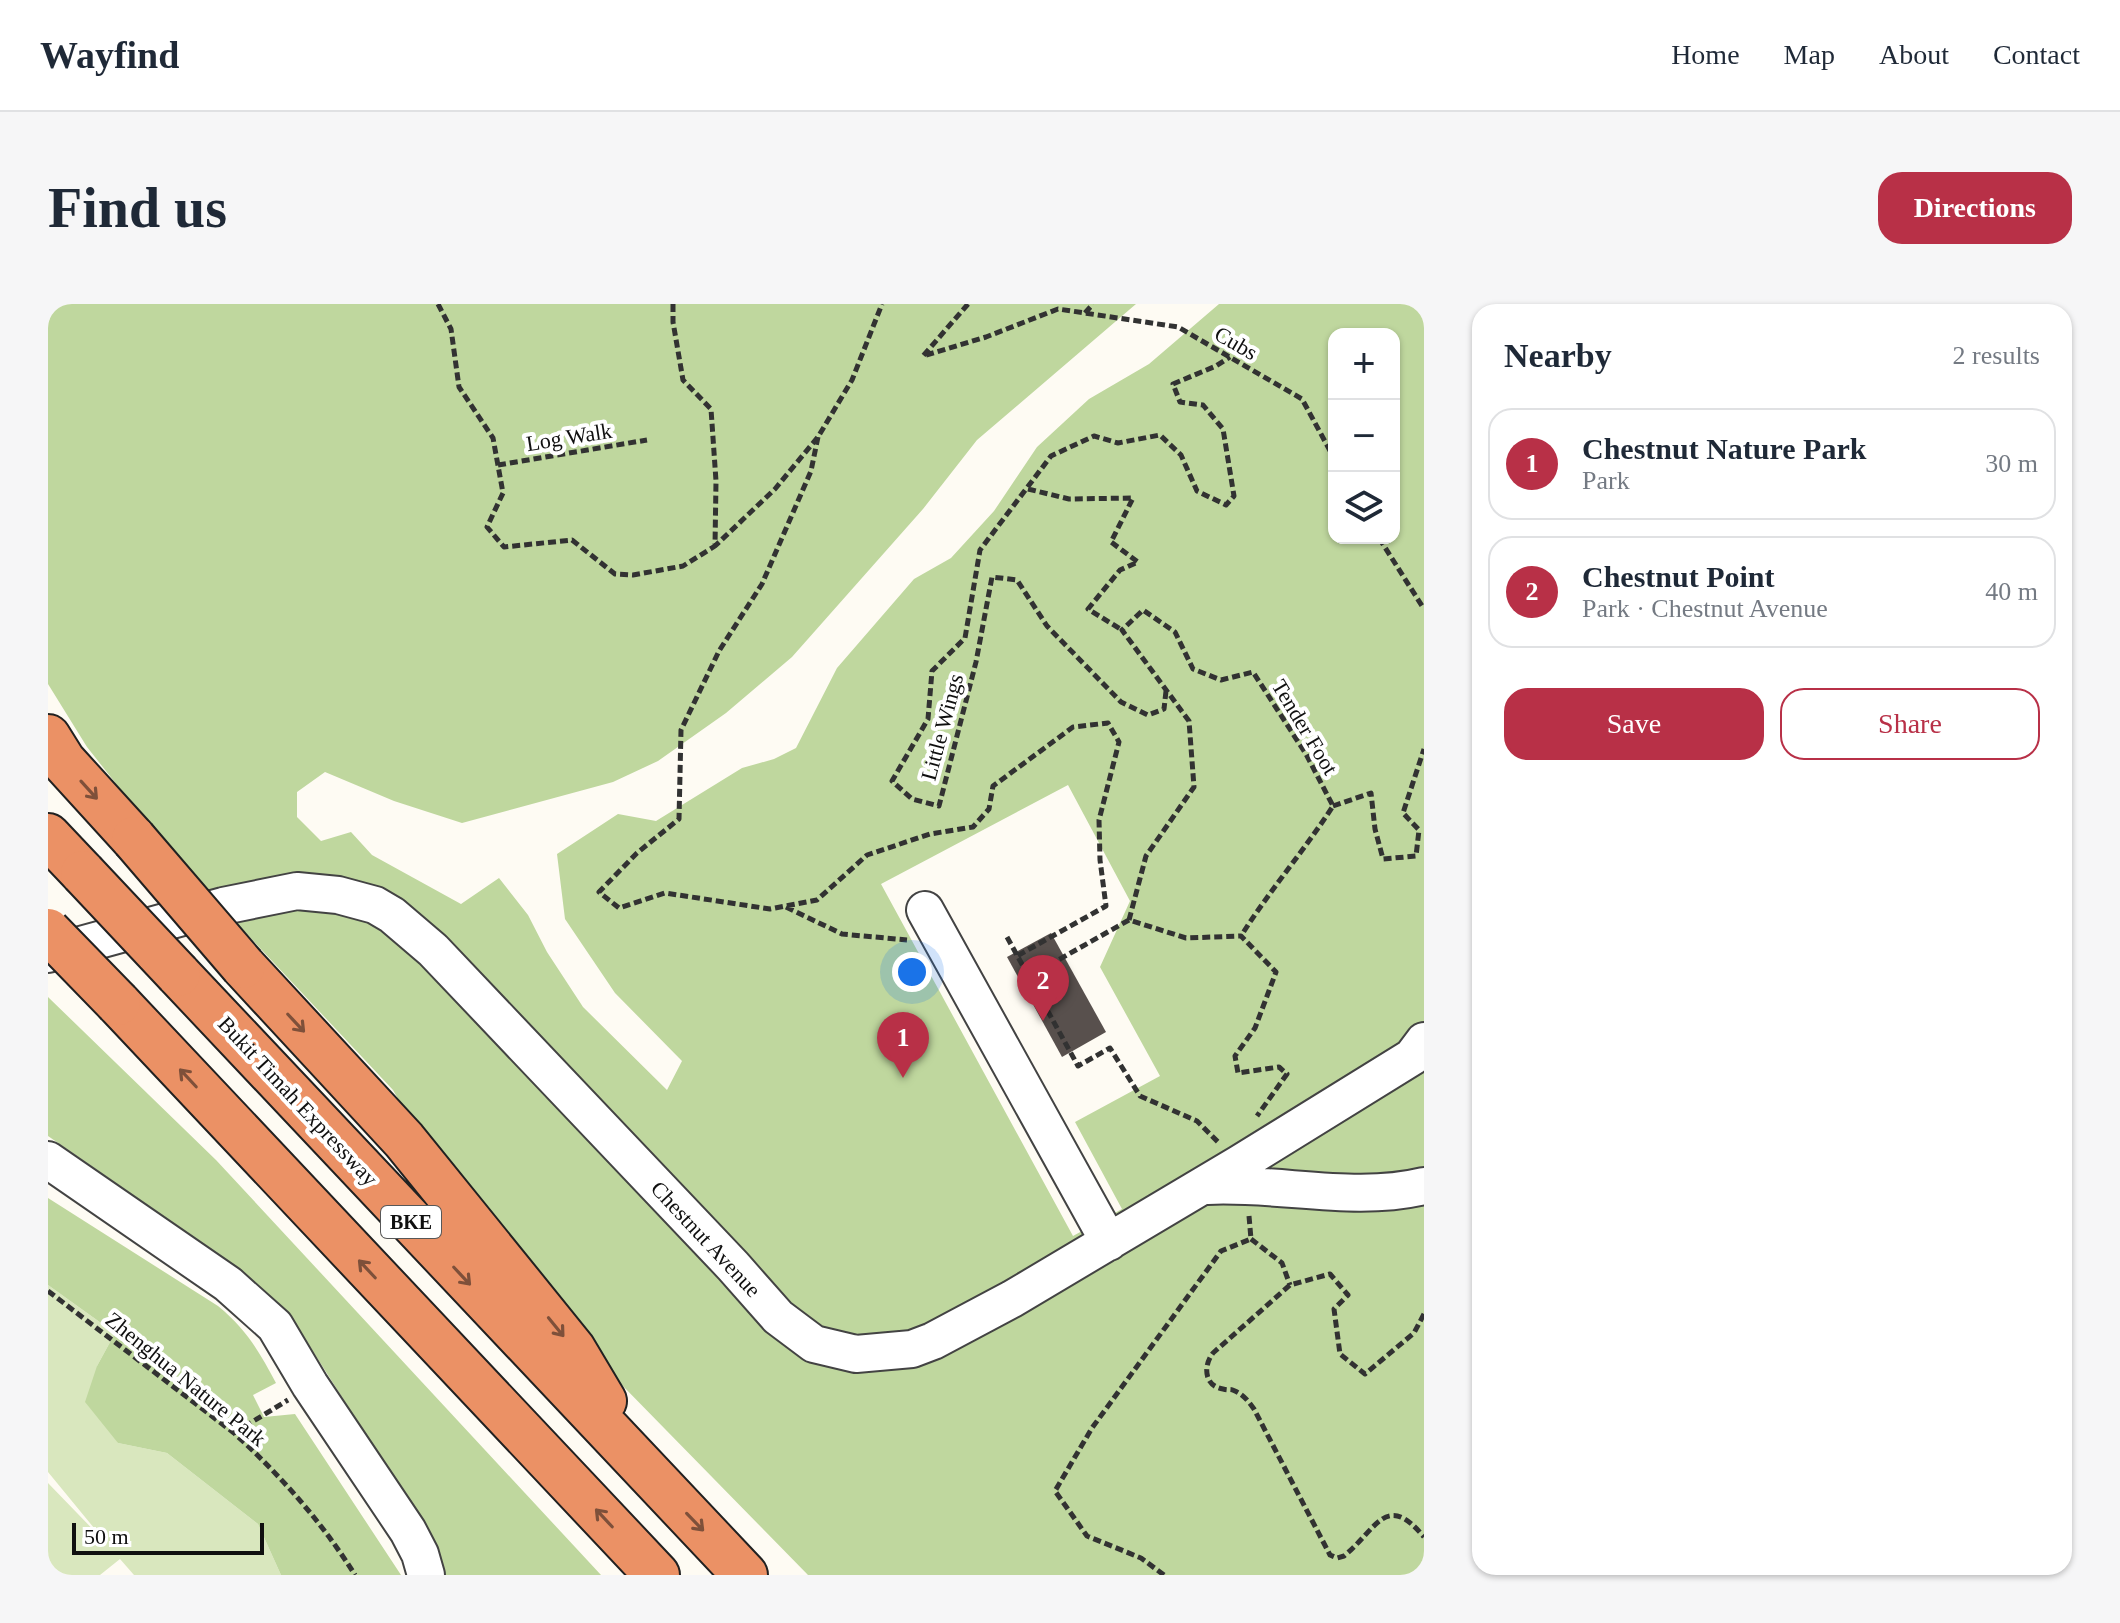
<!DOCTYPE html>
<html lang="en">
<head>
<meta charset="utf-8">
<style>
  body { margin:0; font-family:Georgia,serif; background:#f6f6f7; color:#1f2937 }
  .controls { position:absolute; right:24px; top:24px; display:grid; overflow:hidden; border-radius:16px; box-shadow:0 2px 6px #0004 }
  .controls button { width:72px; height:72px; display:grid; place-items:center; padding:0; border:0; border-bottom:2px solid #e0e1e3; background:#fff; color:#1f2937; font:40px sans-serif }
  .scale { position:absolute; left:24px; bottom:20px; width:192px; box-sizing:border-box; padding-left:8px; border:4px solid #101010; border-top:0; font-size:22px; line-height:28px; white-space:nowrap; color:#101010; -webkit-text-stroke:6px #fff; paint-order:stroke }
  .you { position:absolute; left:864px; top:668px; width:28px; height:28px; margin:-20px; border:6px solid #fff; border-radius:50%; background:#1a73e8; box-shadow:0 0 0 12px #1a73e833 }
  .badge { display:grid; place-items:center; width:52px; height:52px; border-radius:50%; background:#b83047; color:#fff; font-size:26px; font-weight:700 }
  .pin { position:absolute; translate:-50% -66px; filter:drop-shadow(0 2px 4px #0008) }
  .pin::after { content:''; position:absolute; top:42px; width:28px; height:24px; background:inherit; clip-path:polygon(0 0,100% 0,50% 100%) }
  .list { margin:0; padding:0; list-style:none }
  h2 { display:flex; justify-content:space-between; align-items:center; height:104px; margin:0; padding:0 32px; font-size:34px }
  h2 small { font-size:26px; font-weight:400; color:#747a83 }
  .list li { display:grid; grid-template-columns:52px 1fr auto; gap:24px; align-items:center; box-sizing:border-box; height:112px; margin:0 16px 16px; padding:0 16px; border:2px solid #e0e1e3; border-radius:24px }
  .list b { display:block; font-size:30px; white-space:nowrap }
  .list p { margin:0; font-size:26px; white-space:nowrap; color:#747a83 }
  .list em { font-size:26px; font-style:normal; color:#747a83 }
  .actions { display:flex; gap:16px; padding:24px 32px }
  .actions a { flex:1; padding:18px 0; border:2px solid #b83047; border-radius:24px; text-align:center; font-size:28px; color:#b83047 }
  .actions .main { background:#b83047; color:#fff }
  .icon { flex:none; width:44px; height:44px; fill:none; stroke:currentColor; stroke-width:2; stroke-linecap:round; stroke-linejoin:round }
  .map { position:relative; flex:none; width:1376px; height:1271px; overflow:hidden; border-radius:24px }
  header { display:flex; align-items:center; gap:48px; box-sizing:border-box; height:112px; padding:0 40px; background:#fff; border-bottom:2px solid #e0e1e3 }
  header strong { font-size:38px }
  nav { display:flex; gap:44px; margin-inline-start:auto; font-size:28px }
  .intro { display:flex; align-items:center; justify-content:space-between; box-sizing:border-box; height:192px; padding:0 48px }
  h1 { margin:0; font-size:56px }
  .button { padding:20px 36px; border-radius:24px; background:#b83047; color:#fff; font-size:28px; font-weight:700 }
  main { display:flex; gap:48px; padding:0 48px }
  aside { flex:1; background:#fff; border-radius:24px; box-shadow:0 2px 6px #0004 }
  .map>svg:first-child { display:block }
  .green { fill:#d9e7be }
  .forest { fill:#bfd79e; fill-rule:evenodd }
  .building { fill:#58504d }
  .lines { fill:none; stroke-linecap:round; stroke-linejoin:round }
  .minor-casing { stroke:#434343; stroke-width:40 }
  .highway-casing { stroke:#212121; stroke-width:48 }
  .path { stroke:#323232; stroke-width:5; stroke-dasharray:8 4; stroke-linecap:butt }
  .minor { stroke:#fff; stroke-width:36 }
  .highway { stroke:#eb9165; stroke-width:44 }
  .highway-bridge-casing { stroke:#212121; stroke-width:48; stroke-linecap:butt }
  .highway-bridge { stroke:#eb9165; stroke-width:44 }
  .oneway { stroke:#7e503a }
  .labels { text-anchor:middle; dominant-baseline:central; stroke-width:8; stroke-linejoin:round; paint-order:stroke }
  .shield { fill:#fff; stroke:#585858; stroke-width:2 }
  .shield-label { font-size:20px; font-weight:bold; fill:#101010 }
  .street-label { font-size:22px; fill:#101010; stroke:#fff }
</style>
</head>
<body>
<header>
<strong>Wayfind</strong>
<nav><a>Home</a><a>Map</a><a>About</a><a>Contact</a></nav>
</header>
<div class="intro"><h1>Find us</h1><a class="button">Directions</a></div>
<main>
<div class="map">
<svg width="1376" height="1271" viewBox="0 0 1376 1271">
  <rect width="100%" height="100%" fill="#fefbf3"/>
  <path class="green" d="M0,981L67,1029L49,1062L70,1139L119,1149L210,1220L233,1271H86L72,1255L52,1271H0V1179L60,1241L0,1168Z"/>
  <path class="forest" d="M7,0H1088L929,136L875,205L744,353L678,409L610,457L565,478L414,519L346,497L277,468L249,488V513L273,537L303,528L324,551L413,600L451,574L480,611L499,648L535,703L619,786L634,757L567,689L517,615L509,550L570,510L608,517L694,464L726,455L748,444L789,364L866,275L903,254L946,207L989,143L1041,95L1101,60L1171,0H1376V1271H760L428,932L345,786L122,548L39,443L0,380V19ZM1286,30H1346V234H1286ZM1020,481L1082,597L1052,663L1112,772L1027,818L1074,905L1025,932L833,580Z
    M0,693L168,856L553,1271H391L344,1172L240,1008L192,965L0,832Z
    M0,894L170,1002C198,1025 211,1047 228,1079L205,1091L216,1113L247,1110L353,1271H233L210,1220L119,1149L70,1139L37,1098L49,1062L67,1029L0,981Z"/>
  <path class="building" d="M1003,629L1058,728L1014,753L959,653Z"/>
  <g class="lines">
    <g class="minor-casing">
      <path id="minor" d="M877,606L1061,938
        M0,650L175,602L249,587L290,591L327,601L344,611L385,646L685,962L730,1013L766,1040L808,1050L864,1045L885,1037L964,995L1191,860L1364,753L1376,737
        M0,856L180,980L227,1022L262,1081L360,1227L372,1250L378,1271
        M1159,882C1230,878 1307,899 1376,882"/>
    </g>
    <g class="highway-casing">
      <path id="highway" d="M0,433L15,457L86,535
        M0,532L35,569
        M195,662L356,836L525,1045L556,1097
        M130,670L697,1271
        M70,699L609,1271"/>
    </g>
    <path class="path" d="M390,0L403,25L411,83L445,134L455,189L439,223L456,243L524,236L567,270L585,271L635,262L667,242
      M625,0V18L635,76L663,105L668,177L667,242L727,185L770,133L804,76L834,0
      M920,0L875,52L938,33L1010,5L1130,23L1254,95L1286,154
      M1037,9L1045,0
      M770,133L763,167L714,280L671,347L633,426L631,515L589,549L551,588L571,604L617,589L722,605L769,596L819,551L882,530L925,523L941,505L945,482L1025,423L1060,419L1071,438L1051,516L1052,556L1058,602L969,652
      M450,161L599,136
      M980,185L1021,195L1085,194L1063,238L1090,258L1072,266L1040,305L1074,326
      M1331,234L1376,305
      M1118,387L1116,405L1100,411L1073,398L999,322L969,276L944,273L928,358L891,502L864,495L844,477L880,415L884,367L917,334L932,246L1003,152L1046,132L1070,139L1112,131L1133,151L1149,187L1178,201L1186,192L1175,125L1155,101L1132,98L1125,80L1168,62L1182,53
      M1285,502L1323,489L1327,525L1335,555L1368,552L1371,526L1355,509L1376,445
      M738,603L794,630L859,636
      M1081,616L1098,552L1146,483L1141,417L1074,326L1095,306L1127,328L1145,365L1173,376L1205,368L1258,450L1285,502C1256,547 1221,587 1193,632
      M959,633L1030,762L1062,744L1092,792L1149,817L1171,839
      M980,673L1081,616L1138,634L1193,632L1228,668L1207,724L1187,752L1190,769L1231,763L1239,770L1209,812
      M1201,912L1203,935
      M1203,935L1234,959L1242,981
      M0,987L186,1129C232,1171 274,1218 307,1271
      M1376,1010L1366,1029L1317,1070L1292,1050L1286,1005L1300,991L1282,970L1242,981L1165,1049C1155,1062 1156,1082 1175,1085C1183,1087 1180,1084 1187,1087C1196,1091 1201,1098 1206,1105L1282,1251L1289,1254L1296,1252C1329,1225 1338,1187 1376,1233
      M186,1129L240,1096
      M1116,1271L1093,1254L1039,1232L1007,1187L1044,1124L1173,947L1203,935"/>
    <use href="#minor" class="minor"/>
    <use href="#highway" class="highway"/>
    <g class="highway-bridge-casing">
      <path id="highway-bridge" d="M86,535L195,662
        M35,569L130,670
        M0,627L70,699"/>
    </g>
    <use href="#highway-bridge" class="highway-bridge"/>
  </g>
  <defs><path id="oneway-shaft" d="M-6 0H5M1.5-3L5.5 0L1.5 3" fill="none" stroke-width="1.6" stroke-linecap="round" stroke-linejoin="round" transform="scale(2)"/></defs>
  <g class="oneway">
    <use href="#oneway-shaft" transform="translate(41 486) rotate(48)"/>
    <use href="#oneway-shaft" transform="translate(248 719) rotate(47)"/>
    <use href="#oneway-shaft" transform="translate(140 774) rotate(-133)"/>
    <use href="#oneway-shaft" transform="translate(319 965) rotate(-133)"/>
    <use href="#oneway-shaft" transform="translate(414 972) rotate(47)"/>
    <use href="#oneway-shaft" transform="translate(508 1023) rotate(51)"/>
    <use href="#oneway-shaft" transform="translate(556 1214) rotate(-133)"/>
    <use href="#oneway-shaft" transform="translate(647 1218) rotate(46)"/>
  </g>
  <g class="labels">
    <rect class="shield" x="333" y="902" width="60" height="32" rx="6"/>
    <g class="shield-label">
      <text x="363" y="918">BKE</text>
    </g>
    <g class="street-label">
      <text transform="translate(1188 39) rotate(30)">Cubs</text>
      <text transform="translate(521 133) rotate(-9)">Log Walk</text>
      <text transform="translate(894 423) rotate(-75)">Little Wings</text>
      <text transform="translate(1257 423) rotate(59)">Tender Foot</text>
      <text transform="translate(250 797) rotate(47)">Bukit Timah Expressway</text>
      <text transform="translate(658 935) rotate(47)">Chestnut Avenue</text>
      <text transform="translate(138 1075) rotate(39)">Zhenghua Nature Park</text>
    </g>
  </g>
</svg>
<div class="controls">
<button>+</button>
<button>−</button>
<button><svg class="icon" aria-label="layers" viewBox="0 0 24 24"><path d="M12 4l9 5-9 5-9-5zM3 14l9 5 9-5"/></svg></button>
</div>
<div class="scale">50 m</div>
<div class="you"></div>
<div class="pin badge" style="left:855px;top:774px">1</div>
<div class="pin badge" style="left:995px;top:717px">2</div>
</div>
<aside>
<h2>Nearby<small>2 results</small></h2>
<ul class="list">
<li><span class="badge">1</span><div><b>Chestnut Nature Park</b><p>Park</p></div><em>30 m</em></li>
<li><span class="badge">2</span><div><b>Chestnut Point</b><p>Park · Chestnut Avenue</p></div><em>40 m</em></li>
</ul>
<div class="actions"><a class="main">Save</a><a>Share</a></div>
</aside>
</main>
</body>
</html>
